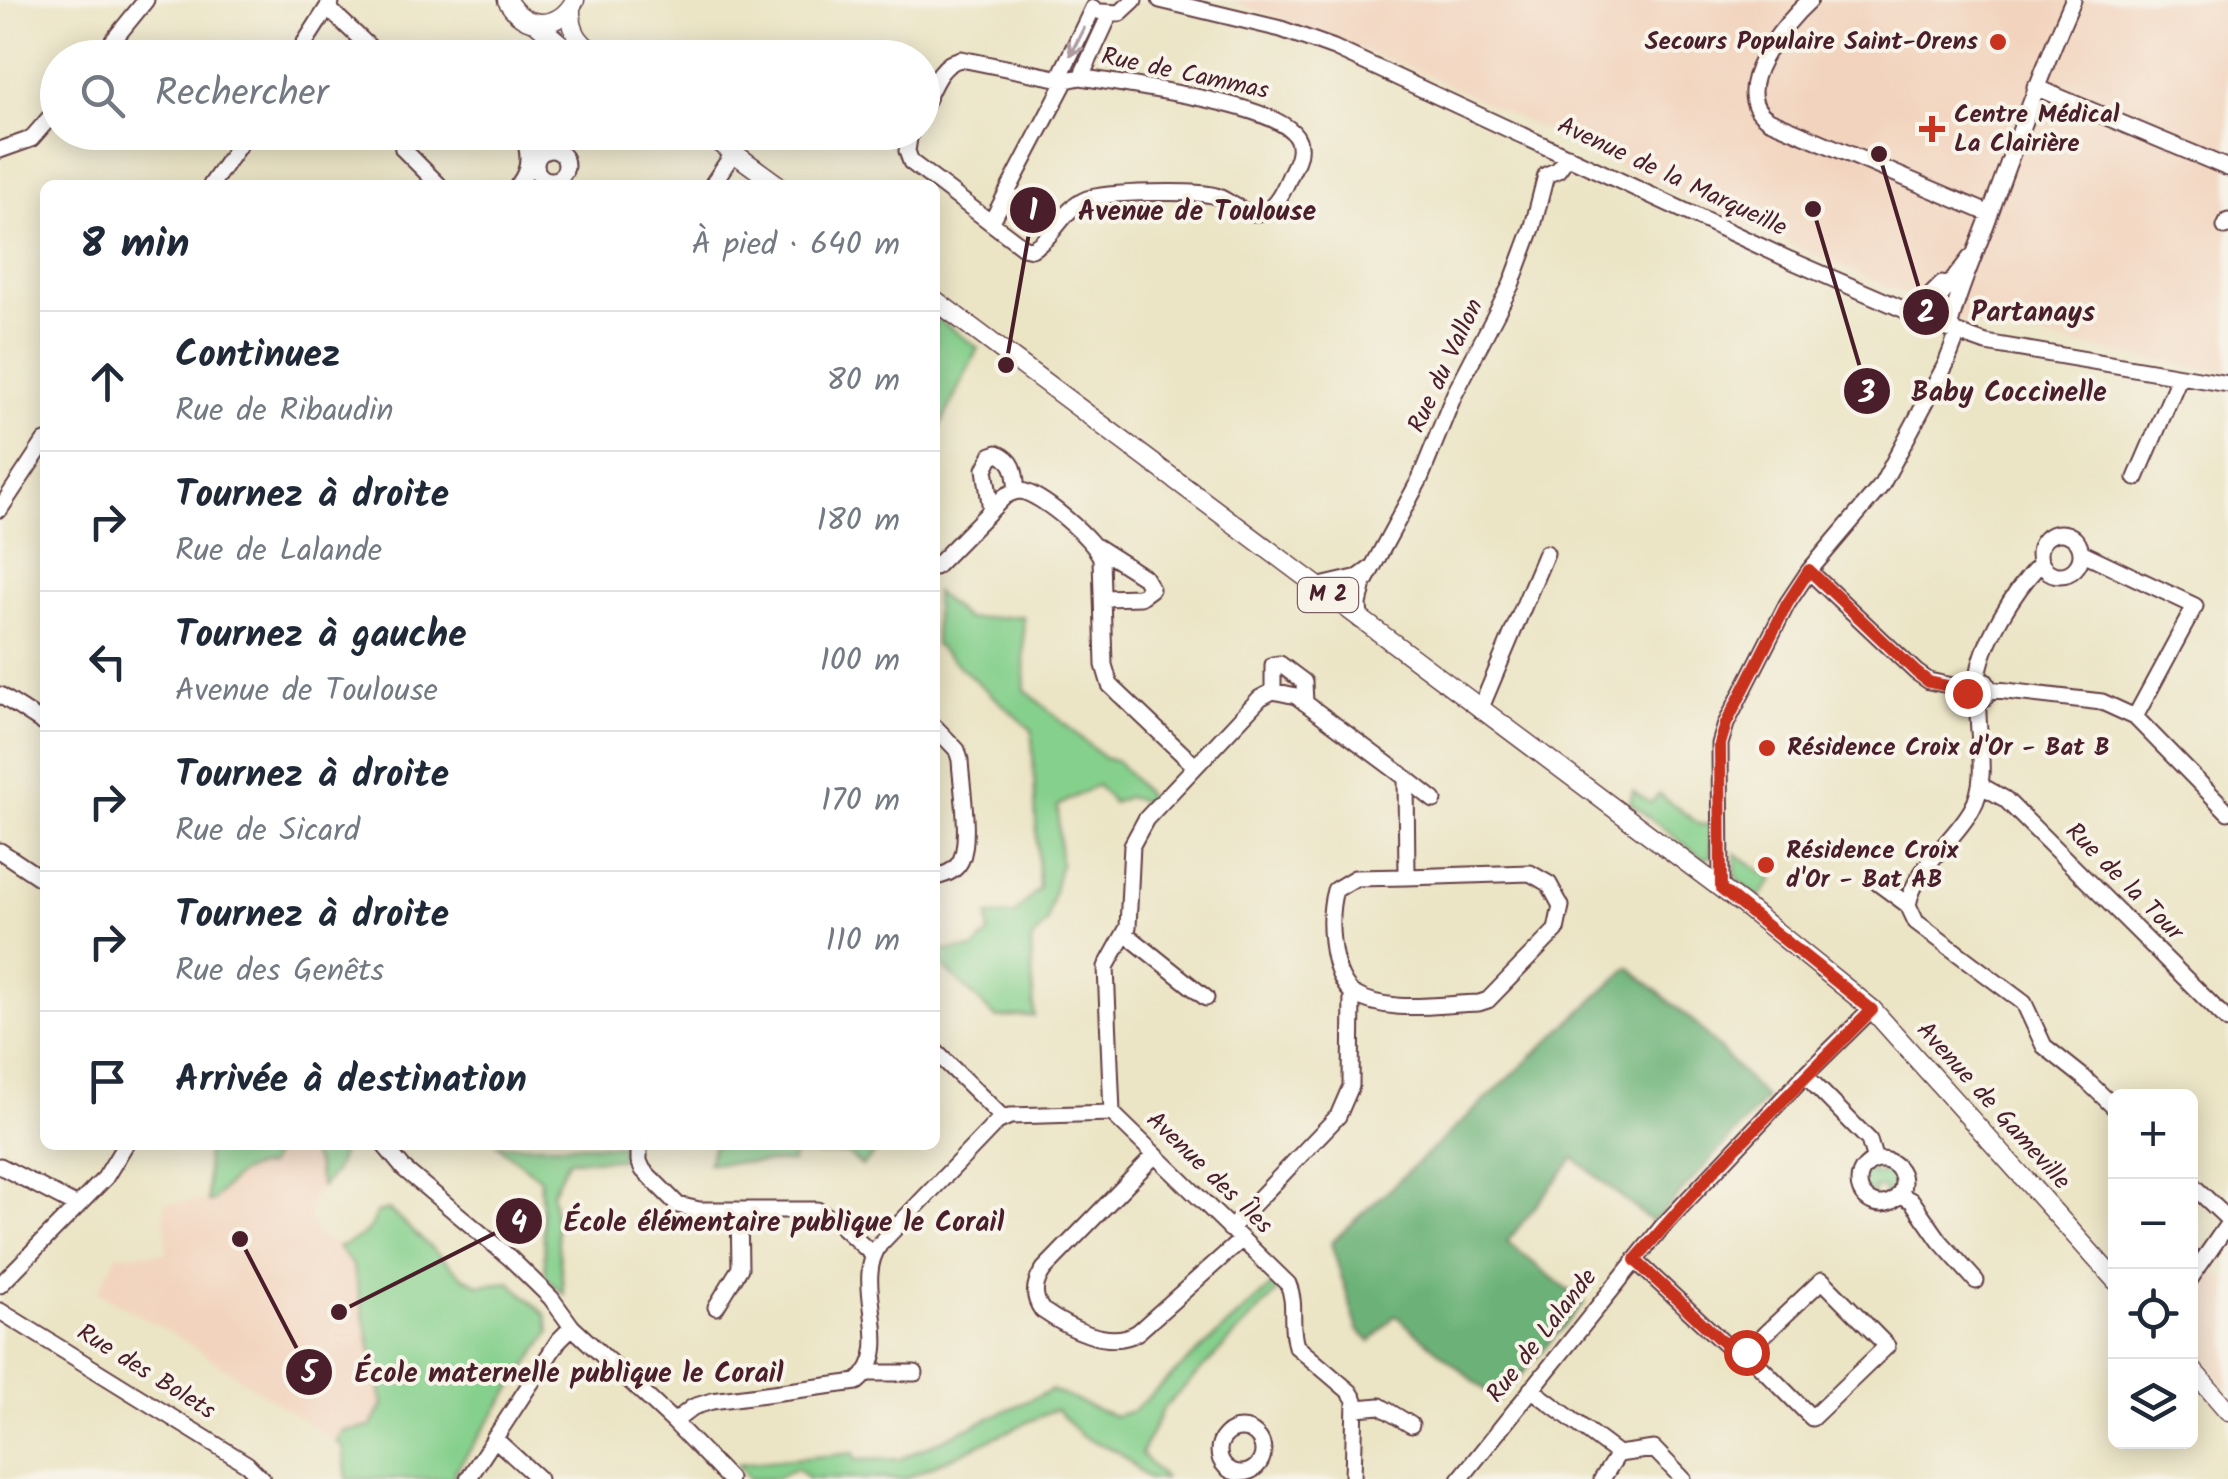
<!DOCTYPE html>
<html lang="fr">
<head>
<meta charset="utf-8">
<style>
  body { margin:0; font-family:Kalam,sans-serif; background:#f6f6f7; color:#1f2937 }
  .controls { position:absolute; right:30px; bottom:30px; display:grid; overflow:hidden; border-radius:15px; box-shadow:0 5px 25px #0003 }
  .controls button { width:90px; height:90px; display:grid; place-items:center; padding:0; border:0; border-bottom:2px solid #e0e1e3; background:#fff; color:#1f2937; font:50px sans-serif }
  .stop { position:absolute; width:30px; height:30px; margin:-22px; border:8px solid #c8321e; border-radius:50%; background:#fff }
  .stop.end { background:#c8321e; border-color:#fff; box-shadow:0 2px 10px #0008 }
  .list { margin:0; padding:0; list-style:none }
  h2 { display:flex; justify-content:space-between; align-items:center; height:130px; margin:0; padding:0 40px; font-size:42px }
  h2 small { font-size:32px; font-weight:400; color:#747a83 }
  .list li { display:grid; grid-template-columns:65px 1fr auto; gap:30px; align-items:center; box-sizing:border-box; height:140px; padding:0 40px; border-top:2px solid #e0e1e3 }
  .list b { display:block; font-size:38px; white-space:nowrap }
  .list p { margin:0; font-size:32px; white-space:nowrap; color:#747a83 }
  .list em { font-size:32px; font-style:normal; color:#747a83 }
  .icon { flex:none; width:55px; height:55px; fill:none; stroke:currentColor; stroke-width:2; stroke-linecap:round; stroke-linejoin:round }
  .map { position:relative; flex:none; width:2228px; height:1479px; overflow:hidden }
  .search { position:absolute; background:#fff; box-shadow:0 5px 25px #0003; left:40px; top:40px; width:900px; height:110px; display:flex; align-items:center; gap:25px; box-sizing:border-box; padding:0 35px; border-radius:55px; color:#747a83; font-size:38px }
  .panel { position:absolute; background:#fff; box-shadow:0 5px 25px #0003; left:40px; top:180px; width:900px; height:970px; border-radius:15px }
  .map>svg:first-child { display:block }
  .built { fill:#f2d4be }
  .green { fill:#86d08d; stroke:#68785c; stroke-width:2.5 }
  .forest { fill:#6cb278; stroke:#5b6852; stroke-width:2.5 }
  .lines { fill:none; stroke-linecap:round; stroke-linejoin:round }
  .minor-casing { stroke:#623d42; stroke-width:19 }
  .major-casing { stroke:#623d42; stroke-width:21 }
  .minor { stroke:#fff; stroke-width:15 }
  .major { stroke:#fff; stroke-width:18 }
  .oneway { stroke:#ae9aa0 }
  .route { stroke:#c8321e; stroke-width:12 }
  .poi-dot { fill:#c8321e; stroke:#f7f3e8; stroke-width:4 }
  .labels { text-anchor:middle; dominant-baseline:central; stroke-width:8; stroke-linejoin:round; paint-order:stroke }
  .shield { fill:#f7f3e8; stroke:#7e5f64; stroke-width:2.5 }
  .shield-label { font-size:22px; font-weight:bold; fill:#4a1f2b }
  .poi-label { font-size:25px; font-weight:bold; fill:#4a1f2b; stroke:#f7f3e8; text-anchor:start }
  .street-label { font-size:25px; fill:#4a1f2b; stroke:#f7f3e8 }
  .leader { fill:none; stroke:#4a1f2b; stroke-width:4 }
  .callout-dot { fill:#4a1f2b; stroke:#f7f3e8; stroke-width:4 }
  .mark-label { font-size:30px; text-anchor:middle; font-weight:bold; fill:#fff }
  .callout-label { font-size:28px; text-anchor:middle; font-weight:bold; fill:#4a1f2b; stroke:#f7f3e8; stroke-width:8; stroke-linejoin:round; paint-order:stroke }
</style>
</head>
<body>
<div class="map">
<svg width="2228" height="1479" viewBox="0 0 2228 1479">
  <rect width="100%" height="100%" fill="#f7f3e8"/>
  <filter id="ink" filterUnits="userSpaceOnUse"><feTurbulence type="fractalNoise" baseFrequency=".01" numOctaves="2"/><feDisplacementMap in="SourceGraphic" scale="20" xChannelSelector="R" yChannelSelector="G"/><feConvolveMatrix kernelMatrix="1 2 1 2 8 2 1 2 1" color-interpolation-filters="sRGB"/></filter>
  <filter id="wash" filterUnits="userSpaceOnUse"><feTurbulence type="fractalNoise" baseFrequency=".0048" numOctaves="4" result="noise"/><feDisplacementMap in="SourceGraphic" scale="40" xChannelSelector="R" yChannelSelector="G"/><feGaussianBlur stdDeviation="2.25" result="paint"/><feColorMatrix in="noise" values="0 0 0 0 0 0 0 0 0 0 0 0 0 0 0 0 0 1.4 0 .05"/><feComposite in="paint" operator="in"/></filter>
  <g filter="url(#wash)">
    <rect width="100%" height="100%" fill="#ebe4c5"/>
    <path class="built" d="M1229,0H2228V374L1963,323L1906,294L1717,212L1420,72Z
      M290,1147L308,1151L316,1163L321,1187L312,1197L308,1210L310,1223L317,1234L338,1247L353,1266L383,1405L371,1427L343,1431L336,1442L180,1338L97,1292L118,1254L167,1253L164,1203L213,1201L236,1174Z
      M2209,1269L2228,1280V1389L2191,1345V1301Z"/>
    <path class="green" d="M935,317L978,348L935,437Z
      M935,592L966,619L1023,616L1025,690L1104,758L1118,762L1148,796L1145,802L1127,797L1113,803L1097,785L1058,806L1060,865L1047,922L1031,941L1034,1016L996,1018L941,964H935V951L974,949L989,933L988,916L1014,915L1039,888L1032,730L935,645Z
      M1633,791L1651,803L1659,794L1700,825L1710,824L1711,856L1704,859L1630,803Z
      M1735,853L1773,880L1759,898L1736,878Z
      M206,1145H344L335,1171L321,1187L316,1163L309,1152L290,1147L274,1152L268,1166C240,1166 230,1181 213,1201H208Z
      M497,1145H622L621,1159L568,1160L552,1193L564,1294L546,1278L540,1178Z
      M714,1145H883L862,1166L848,1154L792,1155V1162L708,1163Z
      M1880,1163C1901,1167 1901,1188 1884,1197V1188H1874V1198L1863,1187L1862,1175L1871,1165L1873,1175L1882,1173Z
      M389,1210L463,1277L480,1285L510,1282L546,1315L550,1332L454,1473L456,1479H347L343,1446L336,1442L343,1431L371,1427L383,1405L353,1266L338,1247C356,1240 373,1234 376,1213Z
      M1276,1282L1280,1289L1163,1409L1141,1454L1165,1479H1148L1119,1452L1081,1436L1056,1409L905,1479H808L797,1468L776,1479H749L737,1464L854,1453L855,1460L900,1459L1051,1390L1113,1416L1133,1411Z"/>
    <path class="forest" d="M1629,967L1694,1022L1766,1099L1653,1223L1574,1158L1507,1242L1584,1303L1498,1401L1395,1315L1371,1342L1358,1330L1331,1243Z"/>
  </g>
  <g filter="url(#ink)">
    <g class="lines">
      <g class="minor-casing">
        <path id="minor" d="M1160,0L1281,29L1334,48L1790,260L1958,333L1986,343L2228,384
          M1810,0C1785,23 1724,93 1769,120L1990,214
          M328,8L381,58
          M1101,12L1120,13L1134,0
          M99,58L146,0
          M295,58L331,2
          M1060,76L1093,8
          M1081,77L1110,14
          M2035,87L2228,168
          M400,132L403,149L439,185
          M910,132L907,151L911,162L1023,247L1032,249C1056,236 1062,209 1087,199C1105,192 1198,190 1216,196C1232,202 1247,219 1265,211C1280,204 1287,181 1294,167C1298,159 1302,148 1297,138C1281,103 1122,85 1081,77L1066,80L961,59C938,64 932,90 922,109
          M536 165a15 15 0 1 1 30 0a15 15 0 1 1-30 0Z
          M0,150L31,139L58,108
          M211,185L248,132
          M518,185C531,170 531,148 520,132
          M712,185L734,152
          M992,221L1066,80
          M2225,227L2228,221
          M1906,310L1929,297L1942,284
          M1931,322L1937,301L1970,258
          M1949,329C1957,293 1975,255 1988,219C2015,145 2041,72 2073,0
          M2136,478L2179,378
          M0,509L45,441
          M991,510L985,469L992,455L997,453C1016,461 1015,473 1017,491
          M2039 554a21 21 0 1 1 42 0a21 21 0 1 1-42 0Z
          M1097,547L1144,577L1151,589L1140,597L1103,598
          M2081,552L2195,606L2135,717
          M935,567L1005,496C1011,493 1014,491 1021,491C1041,494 1094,539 1101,558L1104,665L1110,685L1195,766
          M1809,571L1916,672L1929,681L1967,689L1975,701L1985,698L1989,689L1986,682L1978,679L1970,681L1967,689
          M1316,587L1359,577L1370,569
          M1360,620L1359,604L1364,583L1420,479L1454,395L1511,285L1533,226L1546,175L1558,170L1568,156
          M1978,679C1981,643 2016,588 2041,563
          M1989,689L2102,702L2135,717L2228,812
          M1273,691V665L1280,664L1304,682L1305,703
          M0,695L45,724
          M1480,710L1546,553
          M935,727L957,750L960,760C961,784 971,838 961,860C956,871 946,875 935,877
          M1406,778L1434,800
          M1980,785L2005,799L2228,1021
          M0,851L45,881
          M1878,883L1908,905L1916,922L2024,1003L2044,1046L2083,1077L2116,1109
          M1721,889L1720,744L1726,724L1787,604L1809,571L1881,486L1946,364L1958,333
          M1908,905C1915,867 1954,841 1972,809C1990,778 1976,735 1978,701
          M1126,934L1206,998
          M1352,993C1388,1015 1438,1004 1479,1003L1488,1000L1556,930L1561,906L1549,884L1530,873L1407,877L1406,778L1296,696L1273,691L1260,698L1146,819L1132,845L1128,927L1106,967L1112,1113L1288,1284C1297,1304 1289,1326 1296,1346L1350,1392L1355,1400L1353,1479
          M935,1051L1003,1118
          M1805,1075L1869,1140L1875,1161
          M384,1145L404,1169L510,1258L551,1298L572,1327L674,1422L729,1479
          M639,1145V1161L643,1170L678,1205L699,1210H817L837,1222L872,1254
          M1154,1156L1044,1269C1034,1283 1032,1296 1042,1310C1068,1328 1110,1350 1138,1332L1241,1240
          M1859 1182a22 22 0 1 1 44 0a22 22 0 1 1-44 0Z
          M0,1166L77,1206
          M2190,1183L2228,1219
          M1899,1194L1912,1201L1940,1241L1976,1281
          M1230,1229L1338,1116L1351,1086L1352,993C1330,972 1327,918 1335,890L1355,878L1407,877
          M1635,1260L1731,1350L1746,1352L1812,1418L1887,1346L1822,1280L1746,1352
          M2190,1279L2228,1224
          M0,1285L105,1178L125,1145
          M716,1307L740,1268L739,1210
          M0,1311L247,1464L262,1479
          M868,1373H915
          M1531,1389L1618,1454L1654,1449L1683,1479
          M1357,1408L1380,1406L1411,1425
          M674,1422L693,1407L712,1401L857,1382C899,1348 850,1284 880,1244L997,1122L1010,1116L1112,1113
          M1219 1451a22 22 0 1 1 44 0a22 22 0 1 1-44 0Z
          M494,1438L539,1479
          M468,1479L559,1340L572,1327
          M1460,1479L1662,1227L1805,1075L1872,1009
          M1602,1479L1618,1454"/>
      </g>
      <g class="major-casing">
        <path id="major" d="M507,0C523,30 559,31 575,0
          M571,9C570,34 581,45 602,58
          M537,24L577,58
          M705,132L778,185
          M935,300L1742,904L1872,1009L2116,1281
          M2190,1367L2228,1411"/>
      </g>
      <use href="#minor" class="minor"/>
      <use href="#major" class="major"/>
    </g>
    <defs><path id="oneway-shaft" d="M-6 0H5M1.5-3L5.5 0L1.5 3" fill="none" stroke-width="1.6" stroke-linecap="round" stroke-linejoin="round" transform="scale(2.5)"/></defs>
    <use class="oneway" href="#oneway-shaft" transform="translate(1077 42) rotate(117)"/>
  </g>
  <g class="lines" filter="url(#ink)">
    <path class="route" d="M1746,1352L1731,1350L1635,1260L1716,1168L1872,1010L1721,889L1720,744L1726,724L1787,604L1809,570L1916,672L1929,682L1966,690L1967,693"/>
  </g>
  <g class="poi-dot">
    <circle cx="1998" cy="42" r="10"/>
    <path d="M1927 114h10v10h10v10h-10v10h-10v-10h-10v-10h10z"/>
    <circle cx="1767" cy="748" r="10"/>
    <circle cx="1766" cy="865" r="10"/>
  </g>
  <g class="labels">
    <rect class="shield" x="1298" y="578" width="60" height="34" rx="8"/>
    <g class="shield-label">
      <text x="1328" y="595">M 2</text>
    </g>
    <g class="poi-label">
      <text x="1978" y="42" text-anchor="end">Secours Populaire Saint-Orens</text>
      <text x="1954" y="115">Centre Médical<tspan x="1954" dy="29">La Clairière</tspan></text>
      <text x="1787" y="748">Résidence Croix d'Or - Bat B</text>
      <text x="1786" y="851">Résidence Croix<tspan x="1786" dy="29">d'Or - Bat AB</tspan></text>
    </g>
    <g class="street-label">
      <text transform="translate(1185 74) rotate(12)">Rue de Cammas</text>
      <text transform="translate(1672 177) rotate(25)">Avenue de la Marqueille</text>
      <text transform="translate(1446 366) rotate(-65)">Rue du Vallon</text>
      <text transform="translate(2124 882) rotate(45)">Rue de la Tour</text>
      <text transform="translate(1993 1106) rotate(48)">Avenue de Gameville</text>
      <text transform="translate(1209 1173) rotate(44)">Avenue des Îles</text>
      <text transform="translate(1542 1336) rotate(-52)">Rue de Lalande</text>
      <text transform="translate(146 1372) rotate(32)">Rue des Bolets</text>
    </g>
  </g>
  <path class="leader" d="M1006 365L1033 210M1879 154L1926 312M1813 209L1867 391M339 1312L519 1221M240 1239L309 1372"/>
  <g class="callout-dot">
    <circle cx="1006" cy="365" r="10"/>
    <circle cx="1879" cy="154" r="10"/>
    <circle cx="1813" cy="209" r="10"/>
    <circle cx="339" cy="1312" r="10"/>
    <circle cx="240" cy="1239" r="10"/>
    <circle cx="1033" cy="210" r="25"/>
    <circle cx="1926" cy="312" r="25"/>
    <circle cx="1867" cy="391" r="25"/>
    <circle cx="519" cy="1221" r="25"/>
    <circle cx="309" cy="1372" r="25"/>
  </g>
  <g class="mark-label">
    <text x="1033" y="220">1</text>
    <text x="1926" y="322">2</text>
    <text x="1867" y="402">3</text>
    <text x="519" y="1232">4</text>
    <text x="309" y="1382">5</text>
  </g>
  <g class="callout-label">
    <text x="1197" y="220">Avenue de Toulouse</text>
    <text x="2033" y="321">Partanays</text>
    <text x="2009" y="401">Baby Coccinelle</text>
    <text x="784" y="1231">École élémentaire publique le Corail</text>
    <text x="569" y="1382">École maternelle publique le Corail</text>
  </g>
</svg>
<div class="controls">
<button>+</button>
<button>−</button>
<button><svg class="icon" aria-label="locate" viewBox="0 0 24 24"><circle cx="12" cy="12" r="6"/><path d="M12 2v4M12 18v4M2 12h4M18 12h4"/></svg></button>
<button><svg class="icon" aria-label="layers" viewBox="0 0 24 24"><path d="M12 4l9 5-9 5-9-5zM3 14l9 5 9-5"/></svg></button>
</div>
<div class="stop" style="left:1746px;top:1352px"></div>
<div class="stop end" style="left:1967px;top:693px"></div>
<div class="search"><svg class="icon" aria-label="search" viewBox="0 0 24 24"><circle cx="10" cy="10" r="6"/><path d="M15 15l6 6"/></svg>Rechercher</div>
<section class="panel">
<h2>8 min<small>À pied · 640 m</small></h2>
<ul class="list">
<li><svg class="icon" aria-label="ahead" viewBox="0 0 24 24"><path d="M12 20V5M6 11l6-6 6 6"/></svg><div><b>Continuez</b><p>Rue de Ribaudin</p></div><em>80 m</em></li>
<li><svg class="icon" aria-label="right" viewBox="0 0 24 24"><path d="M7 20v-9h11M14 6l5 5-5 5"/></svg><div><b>Tournez à droite</b><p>Rue de Lalande</p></div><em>180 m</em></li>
<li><svg class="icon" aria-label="left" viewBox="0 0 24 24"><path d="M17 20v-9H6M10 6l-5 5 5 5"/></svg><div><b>Tournez à gauche</b><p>Avenue de Toulouse</p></div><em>100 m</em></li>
<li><svg class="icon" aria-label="right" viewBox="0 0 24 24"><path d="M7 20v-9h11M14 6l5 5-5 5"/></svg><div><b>Tournez à droite</b><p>Rue de Sicard</p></div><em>170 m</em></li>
<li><svg class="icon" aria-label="right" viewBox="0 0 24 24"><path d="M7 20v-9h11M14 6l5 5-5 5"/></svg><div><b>Tournez à droite</b><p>Rue des Genêts</p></div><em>110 m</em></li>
<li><svg class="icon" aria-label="arrive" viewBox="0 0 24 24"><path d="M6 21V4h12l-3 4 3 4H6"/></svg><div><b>Arrivée à destination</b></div></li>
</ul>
</section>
</div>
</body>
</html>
